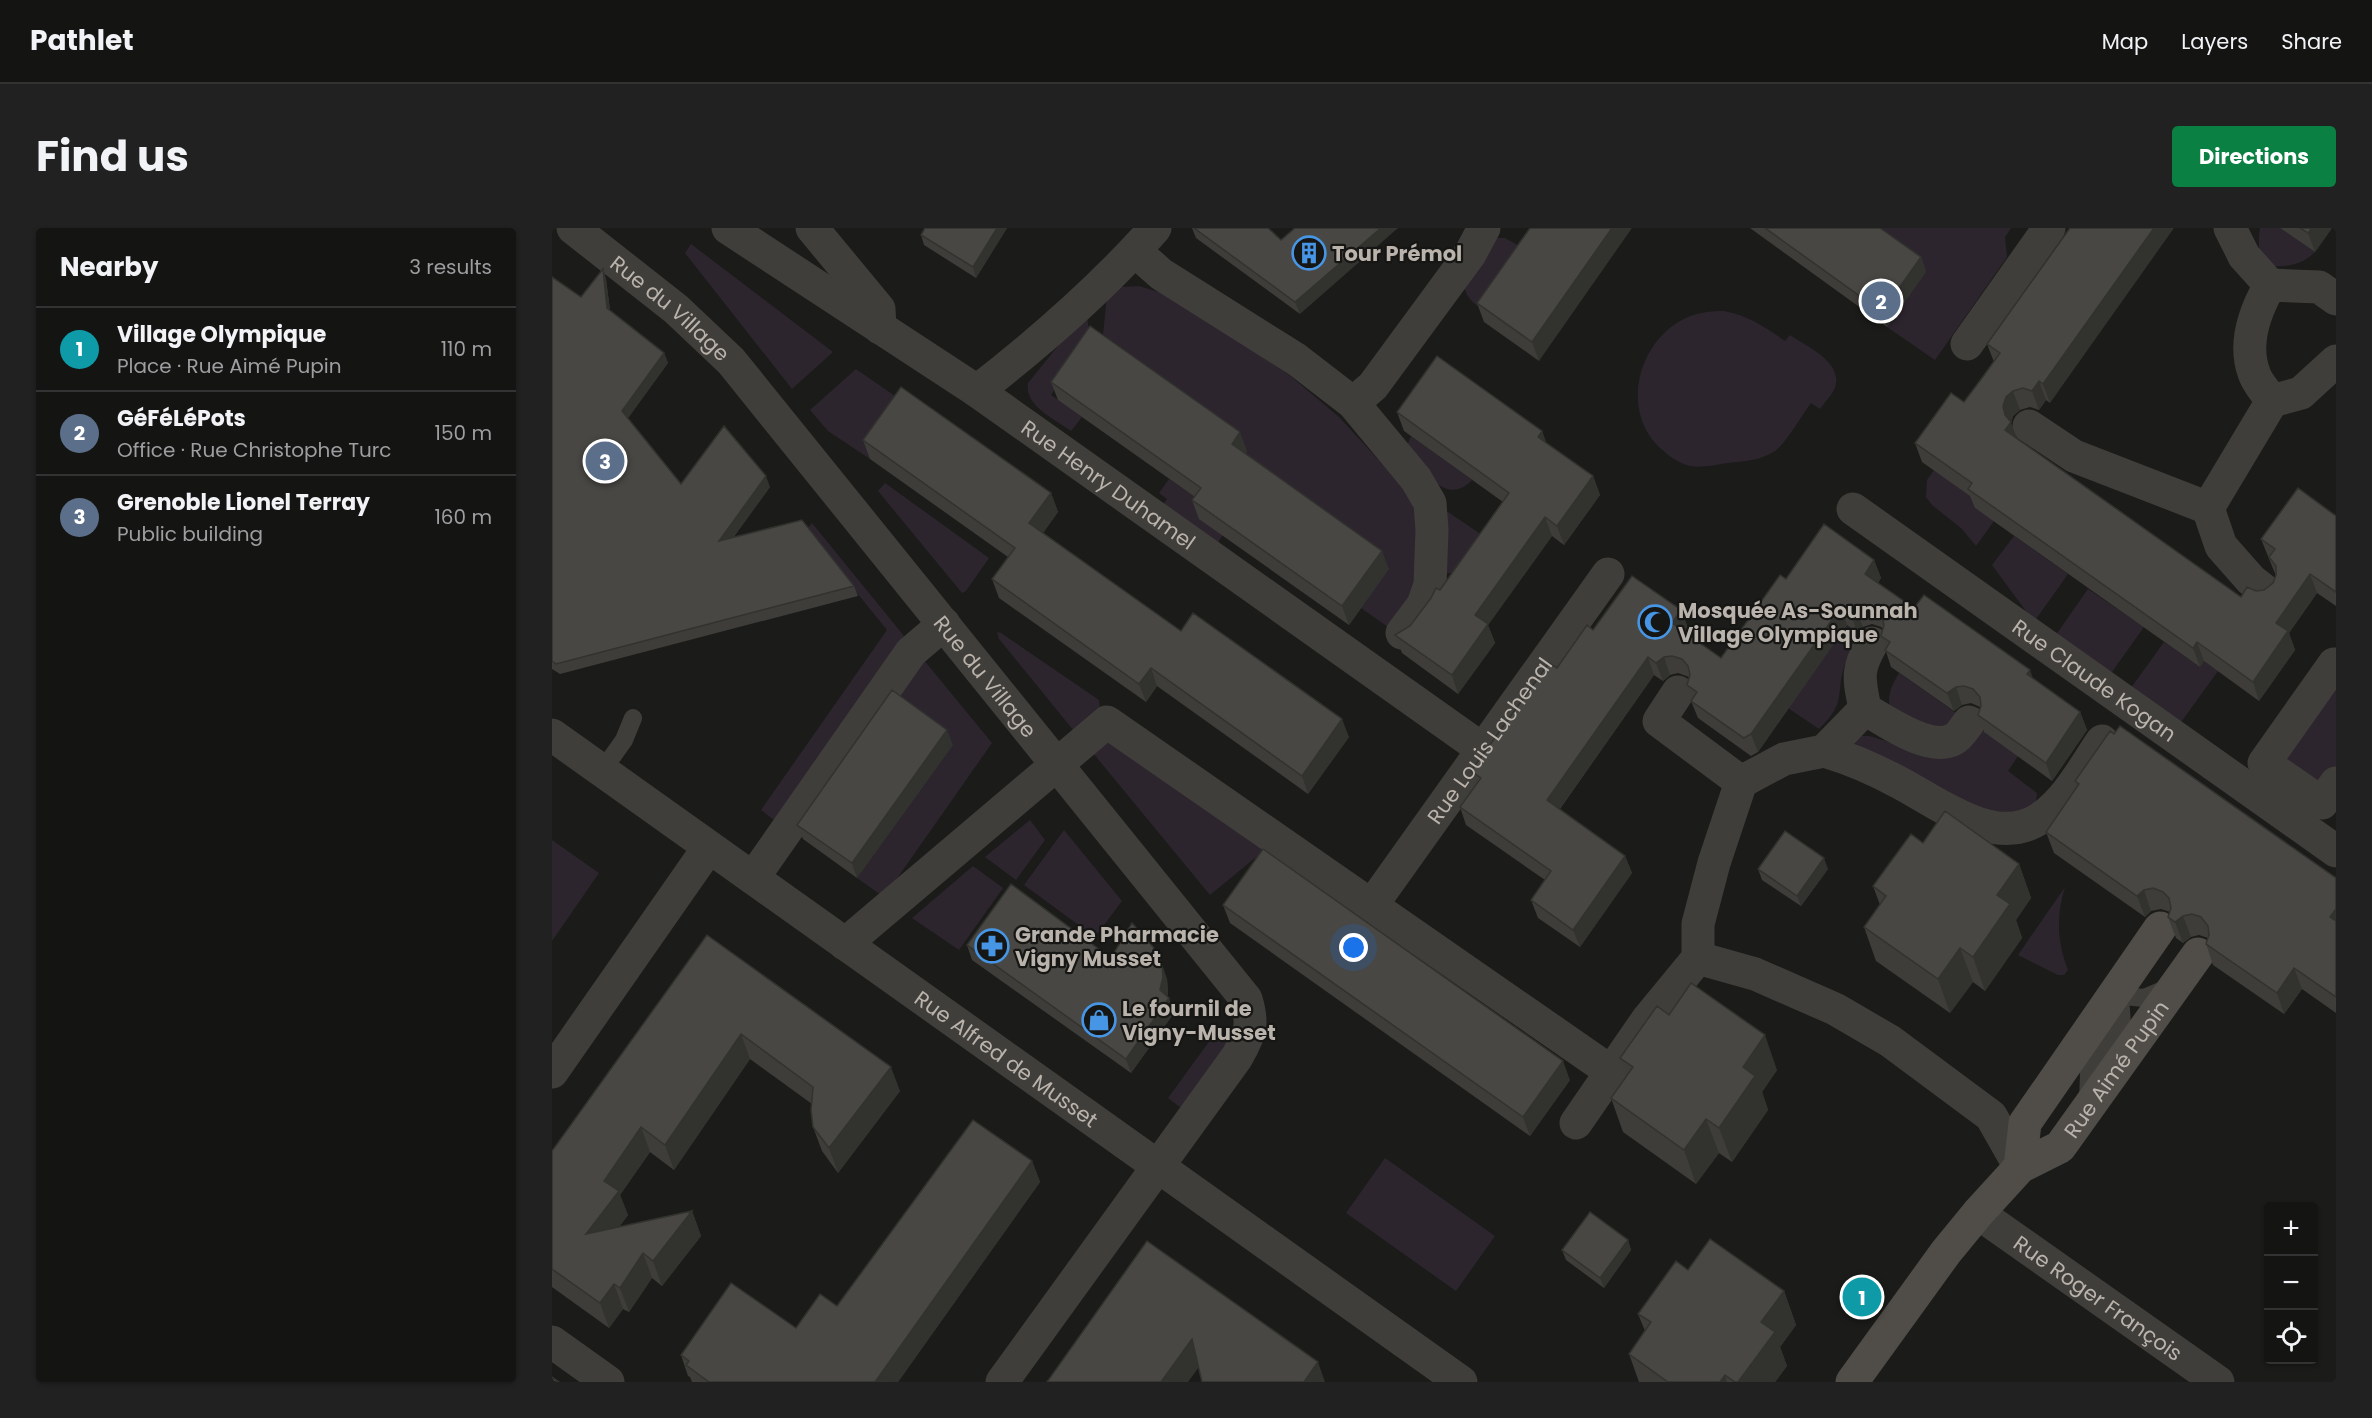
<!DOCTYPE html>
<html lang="en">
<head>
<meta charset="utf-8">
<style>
  body { margin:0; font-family:Poppins,sans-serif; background:#212121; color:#f1f3f6 }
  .controls { position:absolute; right:18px; bottom:18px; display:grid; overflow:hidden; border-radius:6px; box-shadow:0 2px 4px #0004 }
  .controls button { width:54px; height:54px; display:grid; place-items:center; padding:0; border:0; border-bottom:2px solid #333; background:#141413; color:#f1f3f6; font:30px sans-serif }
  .you { position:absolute; left:802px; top:720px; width:21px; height:21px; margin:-15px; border:4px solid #fff; border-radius:50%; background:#1a73e8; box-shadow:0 0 0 9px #1a73e833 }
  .badge { display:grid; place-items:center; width:39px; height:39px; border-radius:50%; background:#0b8043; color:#fff; font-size:20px; font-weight:700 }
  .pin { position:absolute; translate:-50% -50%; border:3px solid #fff; box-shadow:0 2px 6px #0006 }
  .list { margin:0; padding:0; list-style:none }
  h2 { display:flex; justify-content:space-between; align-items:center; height:78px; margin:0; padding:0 24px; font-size:26px }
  h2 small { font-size:20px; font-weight:400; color:#9d9ea0 }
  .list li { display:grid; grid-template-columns:39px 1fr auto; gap:18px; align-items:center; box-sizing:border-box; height:84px; padding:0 24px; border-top:2px solid #333 }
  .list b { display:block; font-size:22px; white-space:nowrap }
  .list p { margin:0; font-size:20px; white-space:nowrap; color:#9d9ea0 }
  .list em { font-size:20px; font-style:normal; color:#9d9ea0 }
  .icon { flex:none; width:33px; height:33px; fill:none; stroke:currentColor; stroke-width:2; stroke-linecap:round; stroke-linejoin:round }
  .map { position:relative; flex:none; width:1784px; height:1154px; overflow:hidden; border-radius:6px }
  header { display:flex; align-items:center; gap:36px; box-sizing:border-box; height:84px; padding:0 30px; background:#141413; border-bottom:2px solid #333 }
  header strong { font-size:28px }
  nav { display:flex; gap:33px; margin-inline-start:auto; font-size:21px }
  .intro { display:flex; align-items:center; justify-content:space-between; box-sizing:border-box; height:144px; padding:0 36px }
  h1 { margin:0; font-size:42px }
  .button { padding:15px 27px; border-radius:6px; background:#0b8043; color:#fff; font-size:21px; font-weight:700 }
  main { display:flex; gap:36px; padding:0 36px }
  aside { flex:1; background:#141413; border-radius:6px; box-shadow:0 2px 4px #0004 }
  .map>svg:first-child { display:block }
  .green { fill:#2d252e }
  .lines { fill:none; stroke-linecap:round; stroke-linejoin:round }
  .lane { stroke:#403e3a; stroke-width:18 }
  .street { stroke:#403e3a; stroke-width:33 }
  .secondary { stroke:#504d48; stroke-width:33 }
  .wall { fill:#3e3d3a }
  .shaded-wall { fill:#32322f }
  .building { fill:#484743; stroke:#32322f; stroke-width:1.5 }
  .labels { text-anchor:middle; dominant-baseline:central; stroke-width:4.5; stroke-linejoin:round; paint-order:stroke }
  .poi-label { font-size:21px; font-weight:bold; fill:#bab3ac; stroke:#161614; text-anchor:start }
  .street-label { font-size:21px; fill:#bab3ac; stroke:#161614 }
</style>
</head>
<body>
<header>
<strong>Pathlet</strong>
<nav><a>Map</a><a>Layers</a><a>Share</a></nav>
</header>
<div class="intro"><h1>Find us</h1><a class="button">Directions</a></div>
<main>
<aside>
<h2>Nearby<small>3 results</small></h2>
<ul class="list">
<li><span class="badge" style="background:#0f9aa8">1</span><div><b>Village Olympique</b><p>Place · Rue Aimé Pupin</p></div><em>110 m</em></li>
<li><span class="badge" style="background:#5c6f8a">2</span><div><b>GéFéLéPots</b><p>Office · Rue Christophe Turc</p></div><em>150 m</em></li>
<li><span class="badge" style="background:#5c6f8a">3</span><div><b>Grenoble Lionel Terray</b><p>Public building</p></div><em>160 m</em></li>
</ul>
</aside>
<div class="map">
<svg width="1784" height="1154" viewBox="0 0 1784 1154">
  <rect width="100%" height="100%" fill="#1b1b19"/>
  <path class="green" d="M1313,0H1459L1453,9L1455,29L1383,132L1335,99L1374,44Z
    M1708,0H1728L1763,24C1749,38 1732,40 1713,37C1706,25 1706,14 1708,0Z
    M944,10H953L980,25L937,87C926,78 913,71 912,56Z
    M139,16L281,124L240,161L133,25Z
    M587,58L610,65L716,129L787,189L868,277L873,344L843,404L809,380L837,341L687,235L695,223L551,107L555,67L569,59Z
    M535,82L537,111L499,167L530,189L519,203C503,191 472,178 476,155Z
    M1172,83C1197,88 1213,99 1233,113L1238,107C1255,119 1294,135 1282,162C1279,168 1272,175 1268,181L1259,175C1249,188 1235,214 1223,223C1208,233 1192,233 1175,235C1162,237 1151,240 1138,238C1125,235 1113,225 1104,216C1068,176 1089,109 1136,89C1148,84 1160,83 1172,83Z
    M304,141L356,177L318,231L276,203L258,182Z
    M859,208L920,252C892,281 869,238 855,218Z
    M1382,242L1427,274L1423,280L1442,293L1424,318L1410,301L1380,277L1374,269L1375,252Z
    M617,251L656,278L671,307L661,321L606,283L615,271L607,265Z
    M333,255L437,330L414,363L410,365L326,263Z
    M889,284H896L933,309L901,345H895Z
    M260,295L352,408L222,592L209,582L335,402L254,302Z
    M1462,308L1516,346L1482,394L1440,337Z
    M1536,361L1592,399L1555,451L1501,411Z
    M1295,397L1311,408C1306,416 1299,424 1295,432C1281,463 1298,472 1267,501L1236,480Z
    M445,404L449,405L547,472L549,489L526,508L447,411Z
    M1612,414L1648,439L1652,433L1666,443L1627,497L1576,464Z
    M371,431L440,515L332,669L305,650L401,517L341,474Z
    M1784,438V555L1770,575L1712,535Z
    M1347,445L1407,487L1392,500L1374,503L1338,480C1335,466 1340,457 1347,445Z
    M1428,501L1466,528L1456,543L1485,565L1484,574L1471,583L1425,586L1300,519L1302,511L1309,508H1317C1334,512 1391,534 1403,528C1414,523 1420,511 1428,501Z
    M558,502L720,616L658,667L536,519Z
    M478,592L493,612L464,652L433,629Z
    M512,602L570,673L543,709L472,657Z
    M0,612L47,645L0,713Z
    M421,638L451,660L407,722L360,690Z
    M1513,659C1504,688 1505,714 1516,742L1512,747H1506L1466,727Z
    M667,800L675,805L680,813L633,883L616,870Z
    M833,930L943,1008L904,1063L794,985Z"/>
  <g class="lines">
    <path class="lane" d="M50,543L72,512L81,490
      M1562,767L1592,770L1618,759
      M1536,874L1537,845L1570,798L1569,781L1562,767"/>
    <g class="street">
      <path id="s1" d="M21,0L124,81L179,133L694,771C702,797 698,806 685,829L450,1154"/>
      <path id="s2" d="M176,0L425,163L930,521"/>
      <path d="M260,0L327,81L328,100"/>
      <path d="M1678,0L1692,28L1718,57"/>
      <path d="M583,23L609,46L744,131L801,175L864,251L878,275L880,302L878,357L871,377L850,405"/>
      <path d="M1415,116L1497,0"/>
      <path d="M425,163C488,114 550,60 603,0"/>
      <path d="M1720,173C1714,164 1705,155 1702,145C1691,115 1703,83 1718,57L1767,59L1784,71"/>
      <path d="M801,175L821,158L918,26L932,0"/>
      <path d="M1477,198L1522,228L1656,280"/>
      <path id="s3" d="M1301,281L1784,623"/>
      <path d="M1713,363L1699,352L1669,318L1656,280L1720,173L1749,165L1784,133"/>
      <path d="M1784,438L1782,436L1712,535L1770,575L1784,555"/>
      <path d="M1126,464L1107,493L1189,554L1232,531L1272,523L1313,481C1307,450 1304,443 1320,415"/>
      <path d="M1313,481C1334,493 1378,525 1402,511C1408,508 1413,499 1417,494"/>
      <path id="s4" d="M0,507L909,1154"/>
      <path d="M1272,523C1299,531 1324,542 1348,555C1386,575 1443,620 1487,591C1515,573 1532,539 1550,513"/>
      <path d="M201,650L359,424L392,396"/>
      <path id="s5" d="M820,677L1056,346"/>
      <path d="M293,716L555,494L1058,843"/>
      <path d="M1146,730L1203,746L1283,781L1338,813L1439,888L1468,939"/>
      <path d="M0,844L157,619"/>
      <path d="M1024,895L1095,792L1146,730V696L1162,635L1189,554"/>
      <path id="s6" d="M1426,985L1666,1154"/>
      <path d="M0,1114L56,1154"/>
    </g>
    <g class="secondary">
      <path d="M1468,939L1473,895L1608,700"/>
      <path id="s7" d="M1300,1154L1394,1024L1426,985L1468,939L1508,919L1646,726"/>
    </g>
  </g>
  <path class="wall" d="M373,0H455L424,50L372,17L369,7Z
    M640,0H716L729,12L748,86L644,10Z
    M978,0L987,133L932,94L925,75Z
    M1198,0H1328L1369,29L1374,44L1335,99Z
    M1518,0L1498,175L1494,172L1487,182L1478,179L1468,182L1461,188L1459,195L1465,211L1689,369L1704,363L1712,362L1721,355L1724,348L1709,311L1784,288V378L1765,365L1737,405L1743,422L1707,473L1652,433L1648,439L1423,280L1418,268L1370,234L1363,215L1412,174L1442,134L1435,116Z
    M1728,0H1780L1763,24Z
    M51,41L54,51L58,82L112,125L116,135L76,190L129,256L218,259L181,310L302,358L306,368L8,446L0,441V49L29,69Z
    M499,154L695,223L693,226L837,341L797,397L647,291L640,272L643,269L506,172Z
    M845,184L990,203L994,215L1041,248L1048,267L1012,317L1000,308L936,397L943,415L906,466L850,425L843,407L858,398L879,370L888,362L951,274L852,203Z
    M311,212L499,265L506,284L491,305L629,403L797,509L756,566L605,458L594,474L447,370L440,351L456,329L318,231Z
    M1322,332L1329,350L1326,355L1362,380L1481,451L1528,484L1535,502L1500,553L1432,504L1426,487L1428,480V479L1419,475L1410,477L1402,483L1339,439L1329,408L1331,401L1329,399L1320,396L1311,399L1305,404L1295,397L1206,524L1199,528L1146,490L1139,473L1140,471L1135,457L1137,449L1126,445L1118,447L1111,453L1102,447L1008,581L1073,628L1080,645L1028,719L986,690L979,672L993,652L914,597L908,579L924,557L919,543L1005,440L1041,402L1129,382L1136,400L1133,404L1169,430L1234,351Z
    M401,517L305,650L251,611L245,597Z
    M1523,553L1784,650V785L1750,761L1732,786L1661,737L1654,716L1656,710L1647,707L1639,709L1631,715L1624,710L1616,689L1618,684L1609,681L1599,683L1593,689L1502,625L1494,604L1525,558Z
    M1371,615L1467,636L1479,670L1464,692L1470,710L1433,763L1421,754L1398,785L1324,733L1312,699L1328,677L1321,658Z
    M1206,641H1276L1249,678L1210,652Z
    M671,677L1018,852L978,908L678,695Z
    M155,707L348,863L286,945L270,923L261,899L260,876L198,831L122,942L98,924L68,967L76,987L67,999L140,983L149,1008L110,1058L100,1050L77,1084L71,1081L57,1100L0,1059V923Z
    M415,717L559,730L615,751L616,764L615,769L617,770L622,785L579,845L420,732Z
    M1117,787L1225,842L1210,864L1216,882L1180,934L1167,925L1144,956L1071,904L1059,870L1074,848L1068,830Z
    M480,933L488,954L346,1154H140L138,1149L136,1148L129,1127L244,1100L285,1078Z
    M1076,1012L1079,1022L1052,1060L1014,1032L1010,1022Z
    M1232,1063L1244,1097L1228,1119L1235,1138L1223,1154H1087L1077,1126L1093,1103L1086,1086Z"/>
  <path class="shaded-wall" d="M445,0H455L424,50L421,39Z
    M829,0H846L748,86L743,74Z
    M1060,0H1080L987,133L980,114Z
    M1602,0H1622L1498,175L1491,156Z
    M1760,0H1780L1763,24L1756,5Z
    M1369,29L1374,44L1335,99L1330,84Z
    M51,41L54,51L59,90L55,80Z
    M112,125L116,135L74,193L70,183Z
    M1487,153L1494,172L1487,182L1480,163Z
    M1461,163L1468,182L1461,188L1459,195L1466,213L1453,202V187L1451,178L1454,169Z
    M990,203L997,222L986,209Z
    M688,204L695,223L687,235L680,216Z
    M214,248L218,259L171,323L167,313Z
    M1041,248L1048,267L1012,317L1005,298Z
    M499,265L506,284L484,314L477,295Z
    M993,289L1000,308L936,397L943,415L906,466L900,447L923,387Z
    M830,323L837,341L797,397L790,378Z
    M1322,332L1329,350L1319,364L1313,346Z
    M1758,346L1765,365L1737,405L1743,422L1707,473L1701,454L1724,395Z
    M1289,379L1295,397L1206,524L1199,506Z
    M1304,381L1311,399L1305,404L1299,386Z
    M1129,382L1136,400L1126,413L1120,395Z
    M1645,414L1652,433L1648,439L1641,420Z
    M1096,429L1102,447L1001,590L995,572Z
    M1112,429L1118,447L1111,453L1104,435Z
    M599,440L605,458L594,474L587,456Z
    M1478,442L1484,459L1475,446Z
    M1404,459L1410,477L1402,483L1395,465Z
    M1528,484L1535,502L1500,553L1494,535Z
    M790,491L797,509L756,566L750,548Z
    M395,502L401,517L305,650L300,635Z
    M1073,628L1080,645L1028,719L1021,702Z
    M1272,630L1276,641L1249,678L1245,668Z
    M1467,636L1479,670L1464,692L1470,710L1433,763L1421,729L1445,667Z
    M1592,662L1599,683L1593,689L1585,668Z
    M1784,681V705L1778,689Z
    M1631,688L1639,709L1631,715L1623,694Z
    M1408,720L1421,754L1398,785L1386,751Z
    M610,736L615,751L616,764L614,775L617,770L622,785L579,845L574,831L608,762Z
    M1742,740L1750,761L1732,786L1725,765Z
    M189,806L198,831L122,942L113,917Z
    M1213,807L1225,842L1210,864L1216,882L1180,934L1167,900L1191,839Z
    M1011,833L1018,852L978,908L971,889Z
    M339,839L348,863L286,945L277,920Z
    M1154,891L1167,925L1144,956L1132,922Z
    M89,899L98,924L68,967L76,987L43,1031L34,1006L52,953Z
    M480,933L488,954L346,1154H323Z
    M140,983L149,1008L110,1058L101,1033Z
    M1076,1012L1079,1022L1052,1060L1048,1050Z
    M91,1025L100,1050L77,1084L68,1060Z
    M62,1056L71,1081L57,1100L48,1075Z
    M1232,1063L1244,1097L1228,1119L1235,1138L1223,1154H1186L1209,1094Z
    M640,1111L649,1136L636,1154H609Z
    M766,1134L773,1154H752Z
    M1173,1147L1175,1154H1168Z"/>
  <path class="building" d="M373,0H445L421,39L369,7Z
    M642,0H716L729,12L743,0H829L743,74Z
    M978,0H1060L980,114L925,75Z
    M1213,0H1328L1369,29L1330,84Z
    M1518,0H1602L1491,156L1487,153L1480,163L1471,160L1461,163L1454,169L1451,178L1453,187L1459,194L1453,202L1689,369L1695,359L1704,363L1712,362L1721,355L1724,347V338L1717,329L1723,321L1709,311L1746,260L1784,288V364L1758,346L1724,395L1736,403L1701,454L1645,414L1641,420L1416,261L1420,255L1363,215L1399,165L1412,174L1430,150L1448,125L1435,116Z
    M1748,0H1760L1756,5Z
    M51,41L55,80L112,125L70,183L129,256L172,198L214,248L167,313L250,292L302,358L4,436L0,433V49L29,69Z
    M538,98L688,204L680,216L830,323L790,378L640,272L649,260L499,154Z
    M885,128L990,203L986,209L1041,248L1005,298L993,289L923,387L936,396L900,447L843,407L858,398L879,370L884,360L888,362L957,265L845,184Z
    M349,159L499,265L477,295L629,403L641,385L790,491L750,548L599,440L587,456L440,351L463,320L311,212Z
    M1272,296L1322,332L1313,346L1362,380L1372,367L1478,442L1475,446L1528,484L1494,535L1426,487L1429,478L1428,469L1421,461L1412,458L1404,459L1395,465L1333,422L1338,414L1329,408L1332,397L1330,388L1323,381L1314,379L1304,381L1299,386L1289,379L1199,506L1192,510L1139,473L1145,464L1135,457L1138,447L1136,438L1130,431L1120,428L1112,429L1104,435L1096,429L995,572L1073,628L1021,702L979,672L999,643L908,579L929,550L919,543L997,435L1005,440L1035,397L1041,402L1080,348L1129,382L1120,395L1169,430L1228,347L1234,351Z
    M340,462L395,502L300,635L245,597Z
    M1568,498L1784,650V681L1778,689L1784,693V769L1742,740L1725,765L1654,716L1657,707L1656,698L1649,689L1640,686L1631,688L1623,694L1616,689L1619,680L1617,670L1611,664L1601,660L1592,662L1585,668L1494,604L1527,556L1523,553L1558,503L1562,506Z
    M1393,583L1467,636L1445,667L1458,676L1421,729L1408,720L1386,751L1312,699L1334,668L1321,658L1337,636L1359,606L1371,615Z
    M1233,603L1272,630L1245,668L1206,641Z
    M711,621L1011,833L971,889L671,677Z
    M459,656L559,730L580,695L601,719L610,736L611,749L608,762L617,770L574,831L415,717Z
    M155,707L339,839L277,920L261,899L259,882L261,859L189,806L113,917L89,899L52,953L67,963L34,1006L140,983L101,1033L91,1025L68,1060L62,1056L48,1075L0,1041V923Z
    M1139,755L1213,807L1191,839L1203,848L1167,900L1154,891L1132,922L1059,870L1081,839L1068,830L1105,778L1117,787Z
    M421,892L480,933L323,1154H157L134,1137L137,1133L129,1127L179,1055L244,1100L268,1066L285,1078Z
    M1038,984L1076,1012L1048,1050L1010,1022Z
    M1158,1011L1232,1063L1209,1094L1223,1104L1186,1154H1183L1173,1147L1168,1154H1116L1077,1126L1099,1094L1086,1086L1124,1033L1136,1042Z
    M595,1013L766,1134L752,1154H650L640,1111L609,1154H495Z
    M0,1149L7,1154H0Z"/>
  <defs>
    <g id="building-ring" transform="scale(1.725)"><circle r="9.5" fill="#161614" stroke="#4796e5" stroke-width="1.5"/><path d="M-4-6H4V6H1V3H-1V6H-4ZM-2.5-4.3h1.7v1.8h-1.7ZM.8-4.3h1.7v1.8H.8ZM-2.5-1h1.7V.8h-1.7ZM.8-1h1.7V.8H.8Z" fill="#4796e5"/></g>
    <g id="mosque-ring" transform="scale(1.725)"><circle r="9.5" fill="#161614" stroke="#4796e5" stroke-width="1.5"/><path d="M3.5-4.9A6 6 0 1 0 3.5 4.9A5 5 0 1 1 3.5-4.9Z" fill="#4796e5"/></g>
    <g id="pharmacy-ring" transform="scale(1.725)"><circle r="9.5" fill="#161614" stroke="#4796e5" stroke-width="1.5"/><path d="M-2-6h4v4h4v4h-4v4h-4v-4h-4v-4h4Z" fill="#4796e5"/></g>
    <g id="shop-ring" transform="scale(1.725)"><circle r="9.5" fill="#161614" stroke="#4796e5" stroke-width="1.5"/><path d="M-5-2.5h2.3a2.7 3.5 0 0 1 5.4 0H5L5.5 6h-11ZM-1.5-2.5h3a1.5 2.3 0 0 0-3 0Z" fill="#4796e5"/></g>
  </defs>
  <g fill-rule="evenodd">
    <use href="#building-ring" x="757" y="25"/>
    <use href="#mosque-ring" x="1103" y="394"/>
    <use href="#pharmacy-ring" x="440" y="718"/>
    <use href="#shop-ring" x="547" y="792"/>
  </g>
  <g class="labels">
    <g class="poi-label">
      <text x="780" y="25">Tour Prémol</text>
      <text x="1126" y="382">Mosquée As-Sounnah<tspan x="1126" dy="24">Village Olympique</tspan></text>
      <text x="463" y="706">Grande Pharmacie<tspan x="463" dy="24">Vigny Musset</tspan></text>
      <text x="570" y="780">Le fournil de<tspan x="570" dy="24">Vigny-Musset</tspan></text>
    </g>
    <g class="street-label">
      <text stroke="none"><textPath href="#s1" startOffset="126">Rue du Village</textPath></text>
      <text stroke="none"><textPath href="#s2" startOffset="459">Rue Henry Duhamel</textPath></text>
      <text stroke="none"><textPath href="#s1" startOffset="612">Rue du Village</textPath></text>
      <text stroke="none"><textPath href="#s3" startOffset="296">Rue Claude Kogan</textPath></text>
      <text stroke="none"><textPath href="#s5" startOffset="202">Rue Louis Lachenal</textPath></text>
      <text stroke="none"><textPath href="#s4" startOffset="558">Rue Alfred de Musset</textPath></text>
      <text stroke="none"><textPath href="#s7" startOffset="414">Rue Aimé Pupin</textPath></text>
      <text stroke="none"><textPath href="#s6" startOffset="147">Rue Roger François</textPath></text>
    </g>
  </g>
</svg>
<div class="controls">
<button>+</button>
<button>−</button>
<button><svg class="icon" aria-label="locate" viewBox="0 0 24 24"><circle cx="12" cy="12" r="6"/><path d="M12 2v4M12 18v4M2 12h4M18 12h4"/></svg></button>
</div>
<div class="you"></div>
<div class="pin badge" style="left:1310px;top:1069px;background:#0f9aa8">1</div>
<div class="pin badge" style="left:1329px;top:73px;background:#5c6f8a">2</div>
<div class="pin badge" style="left:53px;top:233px;background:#5c6f8a">3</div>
</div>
</main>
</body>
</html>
